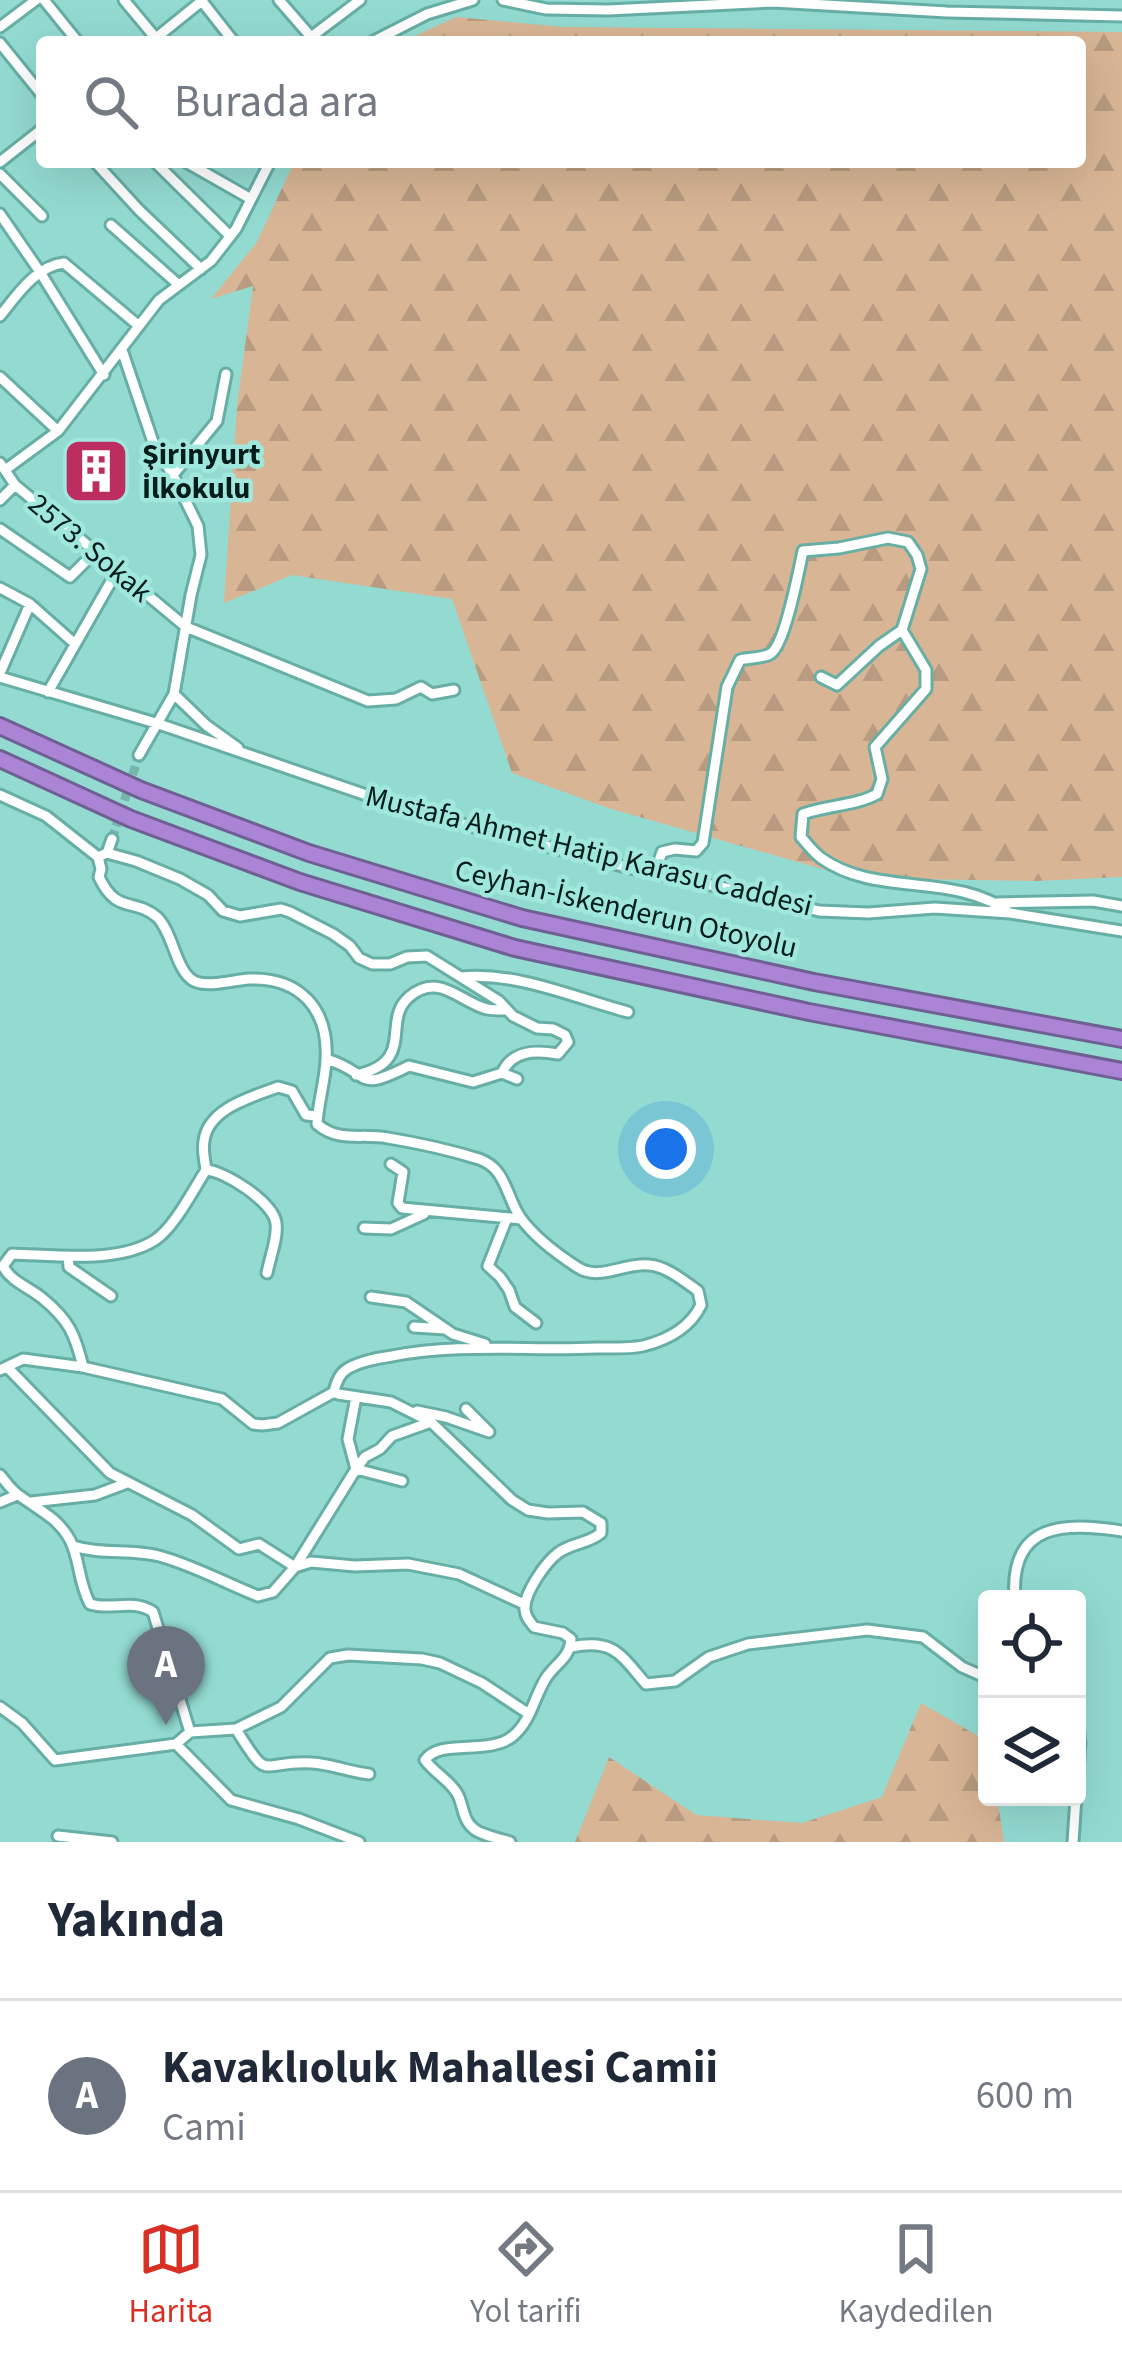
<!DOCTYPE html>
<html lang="tr">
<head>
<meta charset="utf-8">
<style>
  body { margin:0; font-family:"Source Sans 3",sans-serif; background:#f2f2f3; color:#1f2937 }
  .controls { position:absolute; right:36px; bottom:36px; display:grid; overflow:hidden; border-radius:12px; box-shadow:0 12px 48px #0002 }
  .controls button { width:108px; height:108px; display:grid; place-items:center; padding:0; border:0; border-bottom:3px solid #e0e1e3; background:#fff; color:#1f2937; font:60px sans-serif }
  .you { position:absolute; left:666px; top:1149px; width:42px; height:42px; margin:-30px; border:9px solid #fff; border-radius:50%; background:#1a73e8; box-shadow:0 0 0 18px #1a73e833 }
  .badge { display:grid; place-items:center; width:78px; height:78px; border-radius:50%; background:#d93025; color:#fff; font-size:39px; font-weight:700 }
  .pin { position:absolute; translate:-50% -99px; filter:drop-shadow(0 3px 6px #0008) }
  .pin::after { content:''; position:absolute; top:63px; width:42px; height:36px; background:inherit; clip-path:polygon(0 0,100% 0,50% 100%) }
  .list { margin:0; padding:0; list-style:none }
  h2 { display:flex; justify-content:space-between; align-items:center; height:156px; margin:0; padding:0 48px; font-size:51px }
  h2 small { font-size:39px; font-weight:400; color:#747a83 }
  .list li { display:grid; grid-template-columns:78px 1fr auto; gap:36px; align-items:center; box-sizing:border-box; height:192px; padding:0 48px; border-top:3px solid #e0e1e3 }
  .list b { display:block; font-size:45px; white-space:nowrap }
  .list p { margin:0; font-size:39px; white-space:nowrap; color:#747a83 }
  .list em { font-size:39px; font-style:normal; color:#747a83 }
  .icon { flex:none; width:66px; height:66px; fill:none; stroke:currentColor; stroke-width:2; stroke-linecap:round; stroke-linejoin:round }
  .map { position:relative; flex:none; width:1122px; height:1842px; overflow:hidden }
  .search { position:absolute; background:#fff; box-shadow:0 12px 48px #0002; left:36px; right:36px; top:36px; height:132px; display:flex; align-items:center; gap:30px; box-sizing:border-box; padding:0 42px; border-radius:12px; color:#747a83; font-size:45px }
  .sheet { height:348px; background:#fff }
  nav { display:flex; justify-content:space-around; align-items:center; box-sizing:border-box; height:168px; border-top:3px solid #e0e1e3; background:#fff; font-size:33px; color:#747a83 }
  nav a { display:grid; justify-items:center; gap:6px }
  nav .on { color:#d93025 }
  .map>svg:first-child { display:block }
  .forest { fill:url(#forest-firs) }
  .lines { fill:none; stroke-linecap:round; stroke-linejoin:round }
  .minor-tunnel { stroke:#76b5ac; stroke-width:9; stroke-dasharray:9 4.5; stroke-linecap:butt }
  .minor-casing { stroke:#67aea4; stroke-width:15 }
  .highway-casing { stroke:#6f6094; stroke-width:20 }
  .minor { stroke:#fff; stroke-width:9 }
  .highway { stroke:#ab84d6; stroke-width:14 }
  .labels { text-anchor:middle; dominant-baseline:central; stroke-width:9; stroke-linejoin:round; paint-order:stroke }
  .poi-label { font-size:30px; font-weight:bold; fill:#001d1a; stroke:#a0e8de; text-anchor:start }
  .street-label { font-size:30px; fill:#001d1a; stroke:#a0e8de }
</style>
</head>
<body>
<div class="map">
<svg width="1122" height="1842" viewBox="0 0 1122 1842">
  <defs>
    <pattern id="forest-firs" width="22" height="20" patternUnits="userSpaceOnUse" patternTransform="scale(3)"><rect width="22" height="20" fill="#d8b595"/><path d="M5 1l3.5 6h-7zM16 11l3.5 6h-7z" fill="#b89b80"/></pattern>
  </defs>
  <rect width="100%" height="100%" fill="#93dbd1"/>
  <path class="forest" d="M456,17L563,27L1122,32V877L1036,881L854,878L608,808L512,773L452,599L292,575L224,603L237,406L253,286L211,299L257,242L294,162H1080V42H402Z
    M921,1703L987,1741V1797H997L1004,1842H575L609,1757L696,1815L802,1823L882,1797Z"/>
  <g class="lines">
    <path class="minor-tunnel" d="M112,839L139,755"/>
    <g class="minor-casing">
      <path id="minor" d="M44,0L78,42
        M124,0L159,42
        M201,0L234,42
        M279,0L312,38
        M503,0L546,9L608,10L773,2L947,12L1122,16
        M0,27L36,0
        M311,37L360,0
        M151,42L203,0
        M372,42L427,14L473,0
        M0,43L42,95
        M0,162L42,129
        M95,162L139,210L201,269
        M155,162L230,236
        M186,162L251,199
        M0,174L42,216
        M0,214L40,272L104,375
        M111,225L179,285
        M0,316C17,295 36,266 64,263L139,326
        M122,350L154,445L173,475L198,526L201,555L191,595L174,694L139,755
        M0,377L58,431
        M0,463L15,485L186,627L368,701L396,699L421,687L432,694L454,690
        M5,470L58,431L159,300L211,261L236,229L270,162
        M173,475L217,421L226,374
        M0,500L15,485
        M0,529L70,577L94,553
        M0,588L30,604L74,643
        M0,673L30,604
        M0,677L159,724L416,812L630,868L753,894L819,911L868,913L935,908L1010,913L1122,931
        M821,677L837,685L879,646L902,630
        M48,692L117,571
        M174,694L206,725L238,748
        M0,795L46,816L98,857
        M112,839L107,853L98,857L101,869L99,877C117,915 133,897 157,917C173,932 176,972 194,981C209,988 233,980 249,979C300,977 329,1009 326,1060C325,1082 318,1103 317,1124C339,1143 361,1133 388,1138C418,1143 450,1150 479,1159C506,1168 506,1196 520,1217C534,1237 557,1254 577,1267C599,1282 625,1262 649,1265C666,1266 684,1281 698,1291L701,1305C690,1328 667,1340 643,1346C627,1349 612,1348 596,1348C528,1351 459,1343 392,1356C378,1358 360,1361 347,1369C339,1374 336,1382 334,1392L338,1394L391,1402L431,1422L512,1500L528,1510L548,1513L583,1512L601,1523V1533C588,1544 571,1543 558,1553C546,1562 523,1594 525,1610C526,1618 529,1620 534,1627L563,1633L571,1639C570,1658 556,1663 546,1678C534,1697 531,1721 513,1736C489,1756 440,1738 425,1760C434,1773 450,1780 458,1795C463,1805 463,1821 474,1829C482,1836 500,1838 510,1842
        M107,853L136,861L180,879L208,895L223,911L240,916L281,909L290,912L333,934L350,946L359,958L372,964H390L407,957L427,956L499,1001L513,1016L537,1028L553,1029L565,1035L568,1042L558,1054C536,1050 512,1050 502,1073L517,1079
        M655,873L662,852L675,849L696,851L703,843L727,687L740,660C748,658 763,658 770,654C785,646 799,569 803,551L839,548L888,538L908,542L917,555L921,569L902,630L926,670V689L875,747L882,779L877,794C855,806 827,805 803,814L801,837C807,844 814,853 821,858C877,898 953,871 1010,913
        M997,903L1093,901L1122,906
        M461,977C519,972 572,997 628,1012
        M326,1059C373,1073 353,1094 409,1066L473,1082L502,1073
        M356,1075C417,1062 381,1021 409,997C439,971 461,1003 487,1009C490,1010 502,1010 506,1010
        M391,1164L403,1172L398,1203L402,1208L521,1219
        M206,1170C225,1171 273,1202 276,1223C278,1238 270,1257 267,1273
        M507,1218L488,1266L500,1277L509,1290L515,1307L536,1323
        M364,1228L391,1229L424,1214
        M68,1256L69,1267L111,1296
        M371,1297L406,1302L453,1334L485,1344
        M414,1327L446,1329
        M83,1367C75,1334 69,1320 42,1298C29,1287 11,1282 3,1266L12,1254C54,1255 118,1264 155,1240C174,1228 193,1190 206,1170C205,1161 202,1150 204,1141C208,1108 252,1097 278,1087L292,1091L306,1115L317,1116
        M8,1368L110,1473L192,1515L239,1549L259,1544L295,1567L356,1469L348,1439L356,1397
        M0,1370L23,1359L83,1367L222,1399L253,1424L262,1425L278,1423L334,1392
        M417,1411L446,1417L489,1432L466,1409
        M0,1475C6,1482 12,1491 20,1496C39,1510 58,1518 70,1540C80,1559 78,1582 90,1604C112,1611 132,1598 153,1612L190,1732
        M402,1481L356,1469L365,1457L380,1449L392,1436L431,1422
        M0,1502L17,1495
        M31,1502L95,1495L127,1483
        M73,1546C102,1555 130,1549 159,1556C193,1565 225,1583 258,1596L273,1592L295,1567L311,1562L355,1566L408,1564L459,1574L524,1604
        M1015,1599C1009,1522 1065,1522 1122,1531
        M571,1647C613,1638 620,1654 646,1684L675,1681L709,1657L748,1644L867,1630L923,1637L962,1667L987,1678
        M0,1707L22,1723L55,1760L176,1744L190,1732L236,1729L281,1707L330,1658L348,1655L422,1659L440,1663L482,1683L529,1714
        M1077,1717L1080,1743L1077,1787
        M236,1729C270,1785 259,1760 312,1763C331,1764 350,1772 369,1774
        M176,1744L231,1800L299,1819L359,1842
        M58,1836L112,1842
        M1073,1842L1076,1797"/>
    </g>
    <g class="highway-casing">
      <path id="highway" d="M0,726L141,790L309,853L522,918L814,982L1122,1039
        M0,759L131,819L300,882L515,948L809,1012L1122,1071"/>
    </g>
    <use href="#minor" class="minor"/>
    <use href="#highway" class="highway"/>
  </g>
  <defs>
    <g id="building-square" transform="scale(3.45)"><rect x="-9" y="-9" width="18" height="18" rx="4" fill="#bb2e5f" stroke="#a0e8de"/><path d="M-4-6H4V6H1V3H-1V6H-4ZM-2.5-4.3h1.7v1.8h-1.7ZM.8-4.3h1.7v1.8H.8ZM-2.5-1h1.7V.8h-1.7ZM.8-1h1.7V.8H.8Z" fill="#fff"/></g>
  </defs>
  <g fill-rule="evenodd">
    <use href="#building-square" x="96" y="471"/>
  </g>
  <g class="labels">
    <g class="poi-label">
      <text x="142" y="454">Şirinyurt<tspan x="142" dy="34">İlkokulu</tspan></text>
    </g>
    <g class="street-label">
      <text transform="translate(90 548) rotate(40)">2573. Sokak</text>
      <text transform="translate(589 851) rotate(14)">Mustafa Ahmet Hatip Karasu Caddesi</text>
      <text transform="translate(626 909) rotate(13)">Ceyhan-İskenderun Otoyolu</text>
    </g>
  </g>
</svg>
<div class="controls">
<button><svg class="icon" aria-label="locate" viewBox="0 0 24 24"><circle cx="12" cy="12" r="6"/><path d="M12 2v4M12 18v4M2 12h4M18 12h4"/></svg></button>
<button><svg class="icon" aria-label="layers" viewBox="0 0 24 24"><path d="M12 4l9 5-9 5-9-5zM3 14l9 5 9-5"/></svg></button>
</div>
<div class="you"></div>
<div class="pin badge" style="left:166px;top:1725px;background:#6b7280">A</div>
<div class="search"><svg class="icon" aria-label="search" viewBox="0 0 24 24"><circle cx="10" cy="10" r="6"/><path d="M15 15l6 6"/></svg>Burada ara</div>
</div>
<section class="sheet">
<h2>Yakında<small></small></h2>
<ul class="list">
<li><span class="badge" style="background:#6b7280">A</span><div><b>Kavaklıoluk Mahallesi Camii</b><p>Cami</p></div><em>600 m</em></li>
</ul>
</section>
<nav>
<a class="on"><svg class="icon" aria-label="map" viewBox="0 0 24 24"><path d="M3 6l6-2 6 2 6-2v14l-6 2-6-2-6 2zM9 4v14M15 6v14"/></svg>Harita</a>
<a><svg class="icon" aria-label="directions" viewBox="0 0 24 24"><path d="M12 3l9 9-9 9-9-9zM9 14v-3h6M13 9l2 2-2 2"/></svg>Yol tarifi</a>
<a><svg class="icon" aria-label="saved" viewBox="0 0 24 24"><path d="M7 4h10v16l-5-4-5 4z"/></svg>Kaydedilen</a>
</nav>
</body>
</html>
